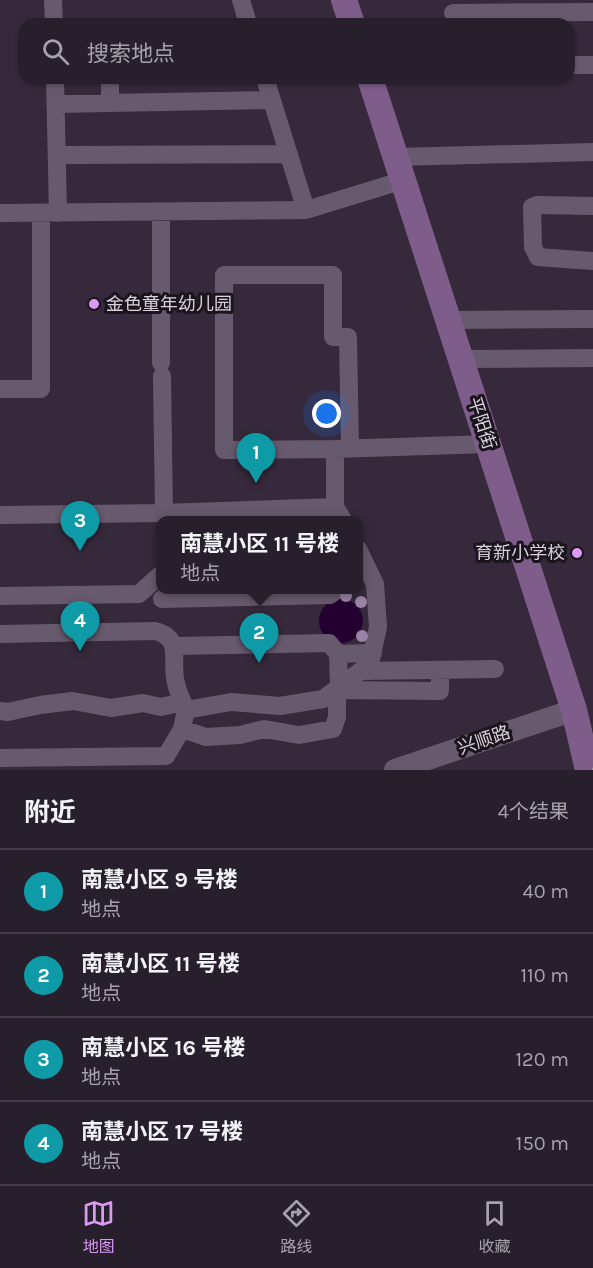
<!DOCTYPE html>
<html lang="zh">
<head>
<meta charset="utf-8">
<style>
  body { margin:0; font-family:Karla,"Noto Sans SC",sans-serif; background:#302734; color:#f1f3f6 }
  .you { position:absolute; left:327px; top:414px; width:21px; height:21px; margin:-15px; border:4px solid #fff; border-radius:50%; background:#1a73e8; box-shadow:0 0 0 9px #1a73e833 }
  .badge { display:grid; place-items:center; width:39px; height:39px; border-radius:50%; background:#db99f5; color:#fff; font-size:20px; font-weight:700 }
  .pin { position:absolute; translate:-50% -50px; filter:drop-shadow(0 2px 3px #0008) }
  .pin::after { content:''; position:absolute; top:32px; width:21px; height:18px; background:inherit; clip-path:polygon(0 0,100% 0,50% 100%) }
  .popup { position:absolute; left:156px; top:516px; width:207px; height:78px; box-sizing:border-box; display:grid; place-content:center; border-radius:12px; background:#281f2c; filter:drop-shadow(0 2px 4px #0005); font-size:20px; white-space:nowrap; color:#a5a2a9 }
  .popup b { font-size:22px; color:#f1f3f6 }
  .popup::after { content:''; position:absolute; left:50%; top:100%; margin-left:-12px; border:12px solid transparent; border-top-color:#281f2c }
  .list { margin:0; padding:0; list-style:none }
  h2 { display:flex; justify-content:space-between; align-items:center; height:78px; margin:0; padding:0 24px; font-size:26px }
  h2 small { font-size:20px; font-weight:400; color:#a5a2a9 }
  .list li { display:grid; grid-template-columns:39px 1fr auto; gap:18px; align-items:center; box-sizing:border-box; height:84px; padding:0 24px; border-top:2px solid #443d48 }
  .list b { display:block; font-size:22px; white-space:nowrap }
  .list p { margin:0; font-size:20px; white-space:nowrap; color:#a5a2a9 }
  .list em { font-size:20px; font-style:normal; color:#a5a2a9 }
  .icon { flex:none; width:33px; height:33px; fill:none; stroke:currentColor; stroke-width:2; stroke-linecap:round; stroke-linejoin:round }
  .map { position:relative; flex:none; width:593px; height:770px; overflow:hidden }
  .search { position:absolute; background:#281f2c; box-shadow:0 2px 4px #0004; left:18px; right:18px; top:18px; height:66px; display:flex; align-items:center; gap:15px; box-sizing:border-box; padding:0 21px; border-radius:18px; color:#a5a2a9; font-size:22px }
  .sheet { height:414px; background:#281f2c }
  nav { display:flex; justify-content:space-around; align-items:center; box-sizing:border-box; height:84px; border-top:2px solid #443d48; background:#281f2c; font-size:16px; color:#a5a2a9 }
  nav a { display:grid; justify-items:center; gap:3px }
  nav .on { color:#db99f5 }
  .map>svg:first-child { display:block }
  .water { fill:#240030 }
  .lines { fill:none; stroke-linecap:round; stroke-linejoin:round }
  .minor { stroke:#685a6e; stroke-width:18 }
  .tertiary { stroke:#685a6e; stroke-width:22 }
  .secondary { stroke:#7e5d8a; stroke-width:26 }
  .rail { stroke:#978d9b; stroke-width:4.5; stroke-dasharray:9 4.5; stroke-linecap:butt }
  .tree { fill:#9b82a6 }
  .poi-dot { fill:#db99f5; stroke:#1a141c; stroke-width:2 }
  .labels { text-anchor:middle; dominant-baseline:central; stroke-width:6; stroke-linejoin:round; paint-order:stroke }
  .poi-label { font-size:18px; fill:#d9d1dd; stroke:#1a141c; text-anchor:start }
  .street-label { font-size:18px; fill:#d9d1dd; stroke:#1a141c }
</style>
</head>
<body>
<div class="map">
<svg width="593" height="770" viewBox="0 0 593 770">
  <rect width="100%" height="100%" fill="#36293b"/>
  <path class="water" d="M319 621a22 22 0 1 1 44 0a22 22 0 1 1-44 0Z"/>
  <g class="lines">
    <path class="minor" d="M53,0L54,24
      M241,0L248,24
      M453,13L593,12
      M569,65H593
      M55,78L58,213
      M110,78V103
      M265,78L306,210
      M56,104L272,100
      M57,155L289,154
      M396,157L593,152
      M593,206L537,205L532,207L533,247L538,257L593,261
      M161,212V363
      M0,213L306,210L404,180
      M449,320L593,319
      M461,359L593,358
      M0,389H41V213
      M335,449L224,450V275H333V337H348L350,448
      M164,513L335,507
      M0,515L164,513L162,376
      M343,520L335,507V449L488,444
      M0,596L139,594L160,575
      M162,599L330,595L337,590
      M0,634L155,631C184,638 170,663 176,683C178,693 183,702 186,710L231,702L280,706L323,699L370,664L378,627L375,584L358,549
      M174,646L329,643L338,654
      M361,671L495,669
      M339,687L338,654L373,653
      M186,710L182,729L206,737L240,735L264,729L299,735L333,729L337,717V690L440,691V670
      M0,711L8,712L40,705L73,701L111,708L143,703L161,707L183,702
      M0,758L166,756L182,729"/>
    <path class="tertiary" d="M395,770L574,710"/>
    <path class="secondary" d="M344,0L352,24
      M370,78L574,710L588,770"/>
    <path class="rail" d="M592,770H593"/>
  </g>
  <g class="tree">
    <circle cx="346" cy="596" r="6"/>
    <circle cx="361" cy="602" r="6"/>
    <circle cx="362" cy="636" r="6"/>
  </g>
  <g class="poi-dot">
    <circle cx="94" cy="304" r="6"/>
    <circle cx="577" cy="553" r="6"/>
  </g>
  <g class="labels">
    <g class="poi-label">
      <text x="106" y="304">金色童年幼儿园</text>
      <text x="565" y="553" text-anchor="end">育新小学校</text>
    </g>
    <g class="street-label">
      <text transform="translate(482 423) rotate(72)">平阳街</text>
      <text transform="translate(484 740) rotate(-19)">兴顺路</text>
    </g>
  </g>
</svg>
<div class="you"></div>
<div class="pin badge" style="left:256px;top:483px;background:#0f9aa8">1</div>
<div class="pin badge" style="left:259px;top:663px;background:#0f9aa8">2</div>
<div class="popup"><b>南慧小区 11 号楼</b>地点</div>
<div class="pin badge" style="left:80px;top:551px;background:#0f9aa8">3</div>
<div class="pin badge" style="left:80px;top:651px;background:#0f9aa8">4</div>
<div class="search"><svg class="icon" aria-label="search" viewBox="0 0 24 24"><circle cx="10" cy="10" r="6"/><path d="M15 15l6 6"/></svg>搜索地点</div>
</div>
<section class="sheet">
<h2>附近<small>4个结果</small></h2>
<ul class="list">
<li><span class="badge" style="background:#0f9aa8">1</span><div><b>南慧小区 9 号楼</b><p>地点</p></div><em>40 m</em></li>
<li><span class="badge" style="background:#0f9aa8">2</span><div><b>南慧小区 11 号楼</b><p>地点</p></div><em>110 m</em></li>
<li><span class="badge" style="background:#0f9aa8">3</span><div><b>南慧小区 16 号楼</b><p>地点</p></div><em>120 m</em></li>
<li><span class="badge" style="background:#0f9aa8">4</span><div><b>南慧小区 17 号楼</b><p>地点</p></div><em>150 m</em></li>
</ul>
</section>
<nav>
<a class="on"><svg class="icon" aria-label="map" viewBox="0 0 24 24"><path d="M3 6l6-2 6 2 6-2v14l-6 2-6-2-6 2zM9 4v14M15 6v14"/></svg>地图</a>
<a><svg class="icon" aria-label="directions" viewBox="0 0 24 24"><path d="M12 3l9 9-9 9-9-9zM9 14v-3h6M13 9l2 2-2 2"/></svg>路线</a>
<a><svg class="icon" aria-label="saved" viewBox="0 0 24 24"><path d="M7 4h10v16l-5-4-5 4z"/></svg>收藏</a>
</nav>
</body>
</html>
